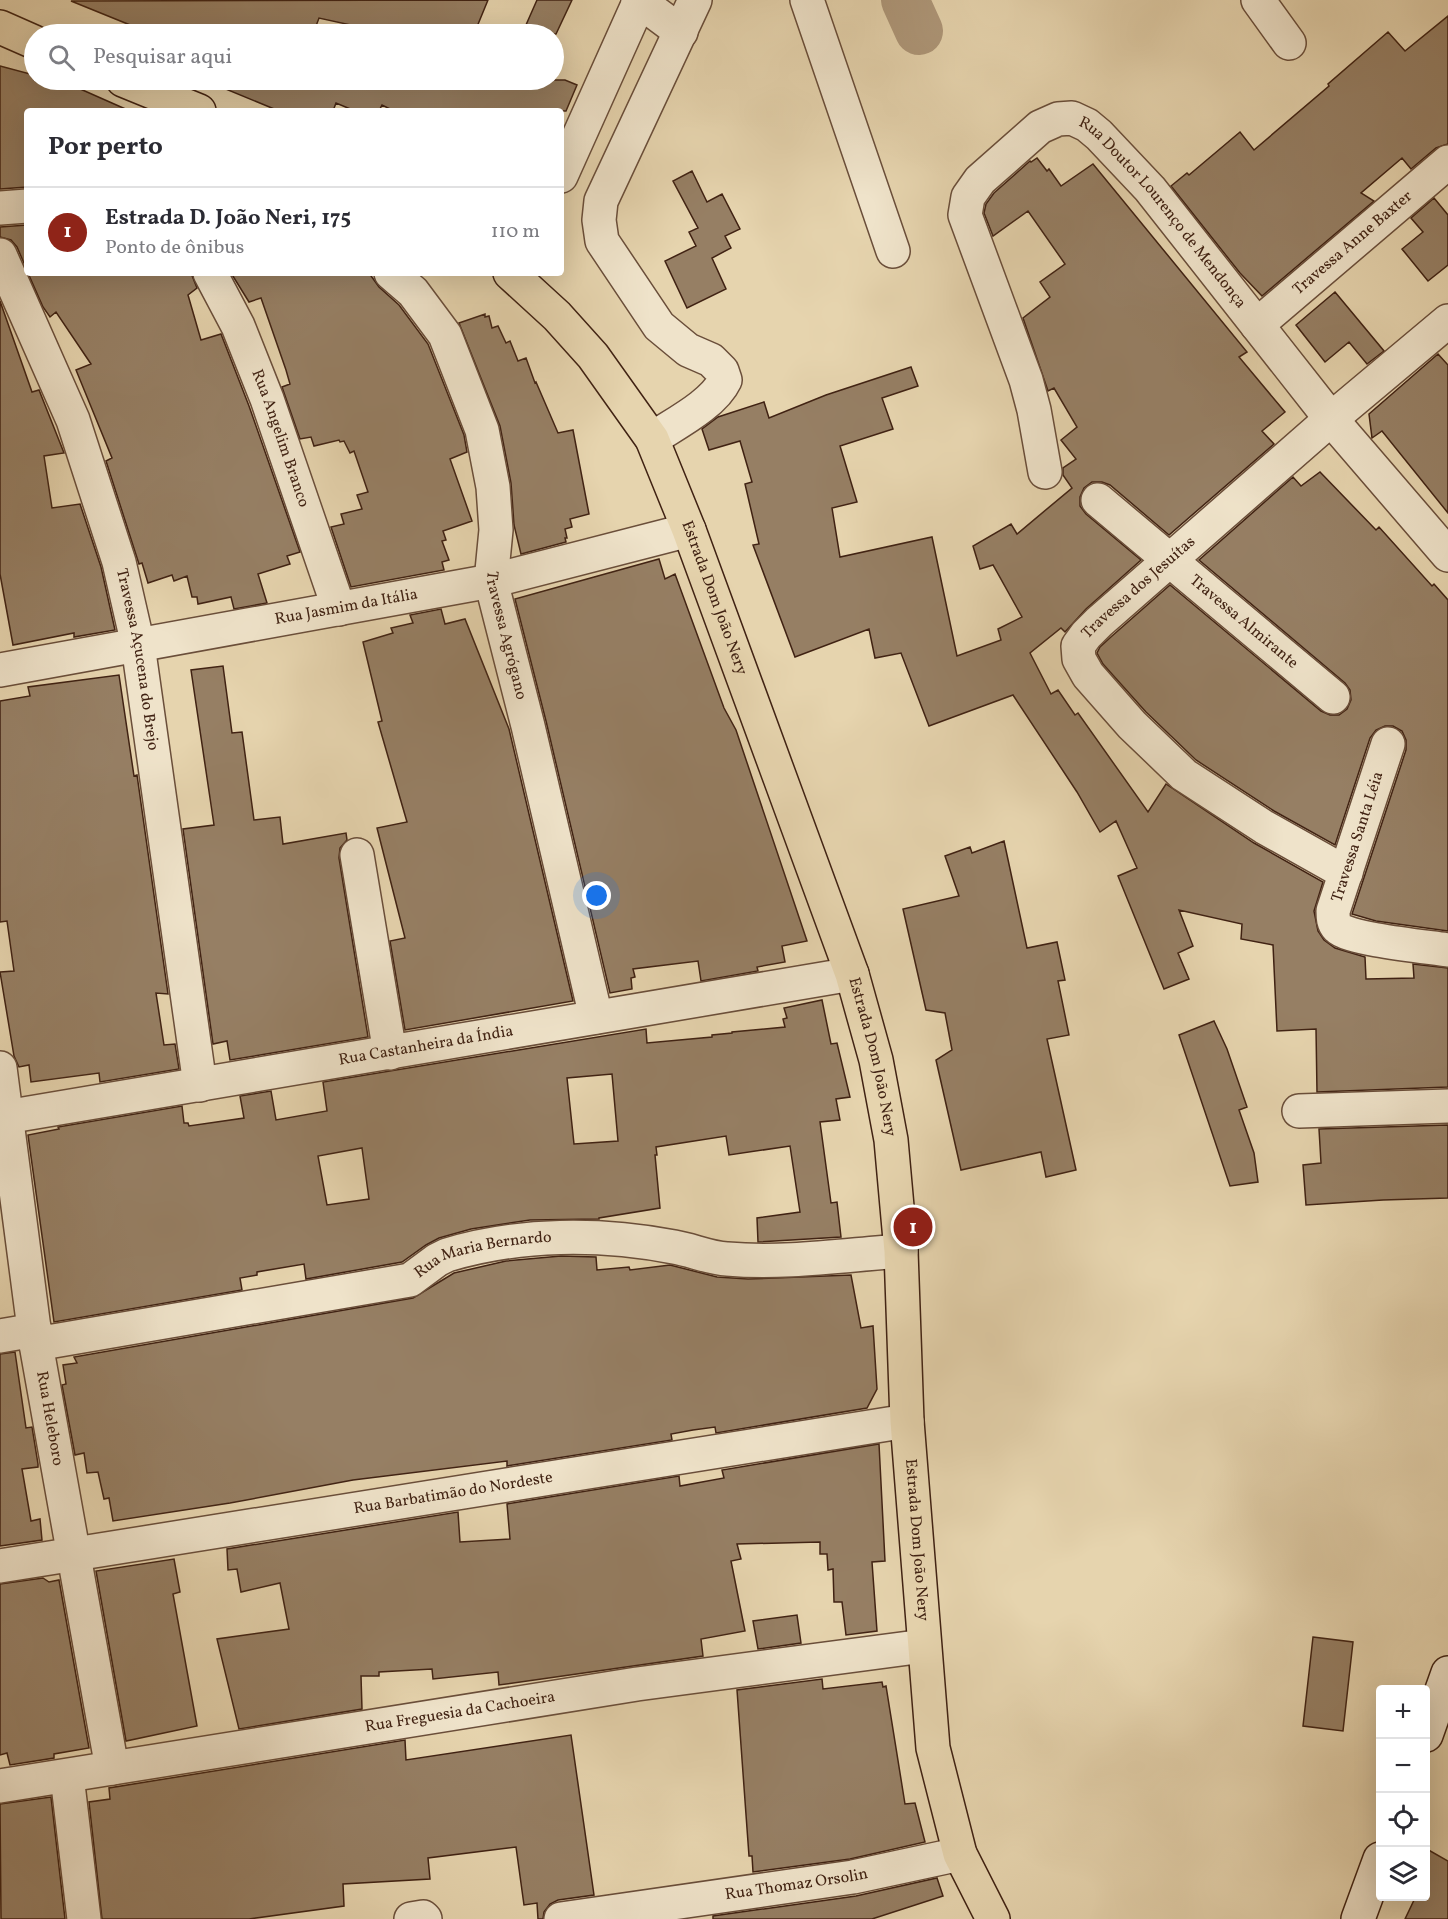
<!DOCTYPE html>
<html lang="pt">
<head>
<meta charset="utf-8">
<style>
  body { margin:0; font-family:Vollkorn,serif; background:#f7f7f7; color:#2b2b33 }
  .controls { position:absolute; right:18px; bottom:18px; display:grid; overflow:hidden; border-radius:6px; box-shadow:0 6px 24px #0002 }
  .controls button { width:54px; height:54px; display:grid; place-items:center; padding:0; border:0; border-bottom:2px solid #e1e1e2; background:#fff; color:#2b2b33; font:30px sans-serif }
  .you { position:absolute; left:597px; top:896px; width:21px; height:21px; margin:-15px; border:4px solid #fff; border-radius:50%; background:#1a73e8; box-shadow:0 0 0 9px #1a73e833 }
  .badge { display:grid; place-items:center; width:39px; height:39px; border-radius:50%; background:#8f2418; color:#fff; font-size:20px; font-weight:700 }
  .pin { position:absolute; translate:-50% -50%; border:3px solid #fff; box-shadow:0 2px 6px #0006 }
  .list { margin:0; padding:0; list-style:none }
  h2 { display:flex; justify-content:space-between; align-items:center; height:78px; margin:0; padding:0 24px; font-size:26px }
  h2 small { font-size:20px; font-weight:400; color:#7c7c81 }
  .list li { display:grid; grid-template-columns:39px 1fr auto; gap:18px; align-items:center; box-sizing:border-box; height:90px; padding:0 24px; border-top:2px solid #e1e1e2 }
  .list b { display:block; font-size:22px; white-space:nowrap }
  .list p { margin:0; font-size:20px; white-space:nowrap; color:#7c7c81 }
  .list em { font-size:20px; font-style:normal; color:#7c7c81 }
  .icon { flex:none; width:33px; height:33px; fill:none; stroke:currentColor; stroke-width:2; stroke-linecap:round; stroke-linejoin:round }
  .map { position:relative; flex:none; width:1448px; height:1919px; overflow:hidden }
  .search { position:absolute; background:#fff; box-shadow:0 6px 24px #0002; left:24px; top:24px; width:540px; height:66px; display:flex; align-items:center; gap:15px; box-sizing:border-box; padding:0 21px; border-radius:33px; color:#7c7c81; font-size:22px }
  .panel { position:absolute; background:#fff; box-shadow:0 6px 24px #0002; left:24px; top:108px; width:540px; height:168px; border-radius:6px }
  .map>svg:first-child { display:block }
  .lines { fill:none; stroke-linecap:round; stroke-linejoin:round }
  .river { stroke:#ae9779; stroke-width:48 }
  .building { fill:#967f64; stroke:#402213; stroke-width:1.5; fill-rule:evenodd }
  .minor-casing { stroke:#6a4e3a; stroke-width:36 }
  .tertiary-casing { stroke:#6a4e3a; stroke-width:36 }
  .secondary-casing { stroke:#402213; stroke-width:36 }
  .primary-casing { stroke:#402213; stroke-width:36 }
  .minor { stroke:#efe3ca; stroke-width:33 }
  .tertiary { stroke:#efe3ca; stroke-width:33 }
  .secondary { stroke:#efe3ca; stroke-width:33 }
  .primary { stroke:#e6d4ae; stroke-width:33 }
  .labels { text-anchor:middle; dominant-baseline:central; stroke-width:6; stroke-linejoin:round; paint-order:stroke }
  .street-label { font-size:16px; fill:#402213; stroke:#efe3ca }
</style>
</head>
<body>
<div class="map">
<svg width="1448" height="1919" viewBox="0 0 1448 1919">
  <rect width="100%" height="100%" fill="#e6d4ae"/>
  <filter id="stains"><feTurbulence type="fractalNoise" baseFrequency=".00333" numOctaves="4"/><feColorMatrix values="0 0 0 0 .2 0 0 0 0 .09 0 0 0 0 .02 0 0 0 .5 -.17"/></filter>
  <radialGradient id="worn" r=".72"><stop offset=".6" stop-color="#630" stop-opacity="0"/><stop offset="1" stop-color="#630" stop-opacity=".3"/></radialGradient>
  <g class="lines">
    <path class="river" d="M905,0L919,31"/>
  </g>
  <path class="building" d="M488,0L474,34H392L319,18L313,34H138L140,29L71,1Z
    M537,0H572L556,34H522Z
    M1448,16V144L1436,148L1411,169L1402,158L1361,193L1374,201L1262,296L1240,273L1171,186L1187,173L1189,175L1240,132L1254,150L1329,86L1328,84L1388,32L1405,51Z
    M0,66L34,75V80H60L130,111H27V187L0,189Z
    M204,80H565L577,85L566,111H394L382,105L379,111H355L336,103L333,111H279Z
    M1037,158L1047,171L1049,169L1061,186L1093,164L1247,352L1239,357L1285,412L1262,431L1274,444L1169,535L1110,485L1102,482H1092L1084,488L1080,497V506L1086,514L1141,560L1086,609L1065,632L1061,628L1030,653L1051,694L1058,690L1075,715L1078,713L1148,812L1166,784L1254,843L1323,882L1314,911L1318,931L1324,940L1335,948L1365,957L1366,979L1414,978L1413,964L1448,968V1087L1317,1092L1316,1029L1277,1031L1273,945L1241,939L1242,924L1179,910L1193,946L1178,953L1189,979L1164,989L1118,876L1137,868L1116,821L1100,832L1077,792L1013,695L929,726L901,653L875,658L869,629L795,657L753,545L759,544L745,484L752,482L740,441L709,450L702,429L718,417L764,402L769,418L826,395L911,367L918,386L882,398L893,429L840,446L857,502L832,508L840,557L932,537L957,656L1001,640L998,629L1022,617L993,565L980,569L973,546L1011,524L1017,534L1072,488L1063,475V468L1076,459L1061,440L1077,427L1054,388L1048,391L1023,318L1050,297L1040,282L1065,264L1028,211L993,236L984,213L986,204L994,193L1030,161L1031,162Z
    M692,171L707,202L722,194L740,229L725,236L731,248L712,258L726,289L687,308L665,261L696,246L689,232L698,228L673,181Z
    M1434,198L1448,215V265L1428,281L1402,249L1423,232L1411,218Z
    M27,225V270L17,247L11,240L0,237V227Z
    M28,273H191L197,288L188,295L201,340L221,334L249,406L300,552L287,556L290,564L258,574L267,603L234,609L231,597L198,604L197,597H192L187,576L174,581L172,575L148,583L142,563L139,564L106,461L112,458L76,370L91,364L56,312L50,317L43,307Z
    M231,273H369L379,287L399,305L428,344L464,435L467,452L450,459L472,521L443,531L446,540L442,541L449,560L442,562L444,570L351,587L331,527L344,524L341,514L362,509L357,495L368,492L354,451L350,453L344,441L340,442L339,440L314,446L311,437L300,439L282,387L290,384L286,370L261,298L249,302Z
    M1335,292L1384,351L1367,364L1349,342L1325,362L1296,325Z
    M0,301L32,392L39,390L64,453L44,456L52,508L80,504L101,567L115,630L74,637V633L13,645L0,574Z
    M485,314V317L489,316L492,328L498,326L506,343L510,341L518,361L526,358L535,383L536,382L558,433L573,430L589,514L570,519L572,527L565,529L567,538H565L566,542L521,554L514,525L511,483L500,426L459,323Z
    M1438,354L1448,365V513L1382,431L1372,438L1369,414Z
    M1320,472L1376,530L1379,527L1432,586L1434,584L1448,600V931L1376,921L1352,914L1406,750V740L1402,731L1393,726H1385L1376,730L1370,738L1335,845L1274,811L1196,760L1146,712L1103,664L1097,653L1100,647L1112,636L1170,585L1321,711L1330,715H1339L1347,709L1351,700L1350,690L1345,683L1199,560L1293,477L1301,486Z
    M659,559L665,579L675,574L724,708L736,730L807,941L782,946L785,962L757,967L758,971L701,981L698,961L633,969L635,977L631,978L632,989L610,993L546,721L515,599Z
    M441,609L445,624L465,619L509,729L573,1001L405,1030L390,941L405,938L377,828L407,822L378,722L382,721L363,642L393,633L391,628L413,623L410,615Z
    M223,666L232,733L242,732L254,820L280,817L283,844L346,833L347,840L340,848L339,858L368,1037L230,1060L227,1041L213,1044L183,829L214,825L191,670Z
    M119,675L134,776L137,775L168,994L156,993L164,1045L175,1044L179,1069L100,1082L99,1073L31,1082L29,1065L19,1067L14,1056L0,972L14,971L7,921L0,922V701L30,696L28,687Z
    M1004,841L1027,948L1057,942L1065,980L1058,981L1069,1035L1047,1039L1076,1170L1046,1177L1041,1152L961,1170L936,1060L952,1050L945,1013L926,1010L903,909L959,896L945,856L970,847L972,853Z
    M822,1000L831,1044L837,1043L850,1097L836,1099L840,1120L820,1122L831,1203L837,1202L841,1237L758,1242L757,1218L800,1212L790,1146L729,1155L726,1136L656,1147L657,1155H655L660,1208L599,1218V1219L530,1220L471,1229L439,1238L426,1245L402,1262L306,1279L304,1264L257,1272V1275L240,1278L242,1290L54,1322L28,1135L59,1129L58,1127L182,1106L184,1123H188L189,1126L244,1118L240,1096L271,1091L276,1120L327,1111L323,1082L646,1029L647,1043L712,1037V1035L732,1033V1032L785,1027L783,1019L787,1018L784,1008ZM612,1074L618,1141L574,1144L567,1078ZM362,1148L369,1199L327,1205L318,1156Z
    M1214,1021L1227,1049L1247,1107L1239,1110L1254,1153L1258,1182L1230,1186L1179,1035Z
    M1448,1125V1198L1383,1200L1306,1205L1303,1165L1321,1163L1319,1129Z
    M561,1256L596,1257L597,1270L629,1267L630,1270L670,1265L717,1277L748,1279L851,1275L861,1328L873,1326L877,1389L867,1408L716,1433L715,1427L693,1430L671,1434L672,1440L507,1466V1461L353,1480L230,1503L113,1521L109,1498L104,1499L98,1472L87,1473L84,1453L75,1455L62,1385L66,1384L63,1365L77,1363L74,1357L413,1298L454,1273L506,1261Z
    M15,1352L26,1428L32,1427L38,1464V1467L22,1469L31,1521L40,1519L42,1540L0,1546V1354Z
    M879,1444L885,1561L872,1562L877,1631L846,1635L842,1602H834L833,1569L828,1570L827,1554H820V1542L737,1544L741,1559L731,1561L745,1631L701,1639L703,1656L499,1685L498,1672L433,1679L432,1669L379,1672V1676H361L362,1709L239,1729L217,1639L289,1629L280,1583L241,1592L237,1569L228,1570L227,1549L458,1512L460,1542L510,1539L507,1504L679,1476L680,1486L724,1478L722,1470Z
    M174,1559L180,1592L173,1594L197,1726L126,1741L96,1571Z
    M43,1578L49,1582L59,1580L89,1748L54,1754V1758L10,1765L7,1753L0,1755V1584Z
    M797,1615L801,1643L758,1649L753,1621Z
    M1313,1637L1353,1642L1343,1731L1303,1726Z
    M822,1679L823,1689L882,1682L883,1687L886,1686L905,1804L915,1803L925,1842L850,1859L753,1872L752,1856H749L737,1690Z
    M571,1735L594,1895L558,1900L550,1904L544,1912L543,1919H538L537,1903L524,1905L516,1847L428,1858L430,1879L343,1884L344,1906L249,1919H102L89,1802L110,1799L109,1788L405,1740L406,1760Z
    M51,1797L65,1919H1L0,1804Z
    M1425,1848L1448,1861V1919H1405L1416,1896H1425Z
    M937,1878L943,1896L872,1919H713V1916L856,1896Z"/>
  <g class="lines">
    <g class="minor-casing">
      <g id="minor">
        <path d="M638,0L681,32"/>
        <path d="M807,0L893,251"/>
        <path d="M1258,0L1289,43"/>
        <path d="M0,208L27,206"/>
        <path id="s1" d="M0,255L73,420L119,562L138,645L200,1085"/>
        <path id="s2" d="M210,273L238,326L267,399L339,609"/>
        <path id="s3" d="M391,273L413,292L445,335L482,430L493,487L496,530L491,581L528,726L596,1017"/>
        <path id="s4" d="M1257,325L1448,162"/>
        <path d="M652,439C674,424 713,405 725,380L722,371L711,360L688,350L659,326L602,241L599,220L601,201L695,0"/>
        <path id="s5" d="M1045,472L1034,410L1026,380L965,215L968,197L980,180L1040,127L1058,119L1072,118L1087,125L1099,135L1150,189L1331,419L1448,555"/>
        <path id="s6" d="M1098,500L1333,697"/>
        <path id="s7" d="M0,670L491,581L689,530"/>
        <path d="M1388,744L1333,911C1333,917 1333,923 1338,928C1348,939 1429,947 1448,950"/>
        <path d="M357,855L390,1053"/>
        <path id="s8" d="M1346,873L1264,827L1184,775L1132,725L1088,675L1079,659L1078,646L1086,635L1099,622L1331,419L1448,321"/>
        <path id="s9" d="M0,1068L36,1344L112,1768"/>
        <path d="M1299,1111L1448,1106"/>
        <path id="s10" d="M0,1118L852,974"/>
        <path d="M0,1336L35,1330"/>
        <path id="s11" d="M36,1344L410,1280L437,1260L447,1255C520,1233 600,1233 674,1247C692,1250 709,1258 727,1259C785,1264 844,1255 901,1251"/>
        <path id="s12" d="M0,1566L907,1421"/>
        <path d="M67,1776L84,1919"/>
        <path id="s13" d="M0,1786L637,1684L924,1646"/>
        <path d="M411,1919L423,1917L425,1919"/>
        <path id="s14" d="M561,1919L853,1877L960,1854"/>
      </g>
    </g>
    <g class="tertiary-casing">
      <path id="tertiary" d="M561,176L640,0"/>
    </g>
    <g class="secondary-casing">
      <path id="secondary" d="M1426,1735L1448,1673
        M1358,1919L1380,1859"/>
    </g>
    <g class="primary-casing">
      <g id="primary">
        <path d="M0,27L34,42"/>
        <path d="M123,80L199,111"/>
        <path id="s15" d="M510,273L557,316L593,356L652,439L689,530L852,974L876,1060L891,1140L901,1251L907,1421L933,1748L960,1854L993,1919"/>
      </g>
    </g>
    <use href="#minor" class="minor"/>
    <use href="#tertiary" class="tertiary"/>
    <use href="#secondary" class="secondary"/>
    <use href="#primary" class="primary"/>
  </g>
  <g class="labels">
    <g class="street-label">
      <text stroke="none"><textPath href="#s5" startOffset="555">Rua Doutor Lourenço de Mendonça</textPath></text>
      <text stroke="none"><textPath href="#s4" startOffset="126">Travessa Anne Baxter</textPath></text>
      <text stroke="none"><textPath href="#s2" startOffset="180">Rua Angelim Branco</textPath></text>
      <text stroke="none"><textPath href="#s8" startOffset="444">Travessa dos Jesuítas</textPath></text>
      <text stroke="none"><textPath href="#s15" startOffset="390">Estrada Dom João Nery</textPath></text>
      <text stroke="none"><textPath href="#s7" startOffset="352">Rua Jasmim da Itália</textPath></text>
      <text stroke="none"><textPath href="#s6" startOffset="190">Travessa Almirante</textPath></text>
      <text stroke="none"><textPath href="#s3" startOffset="393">Travessa Agrógano</textPath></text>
      <text stroke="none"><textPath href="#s1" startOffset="429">Travessa Açucena do Brejo</textPath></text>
      <text transform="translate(1358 837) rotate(-72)">Travessa Santa Léia</text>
      <text stroke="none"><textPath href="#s10" startOffset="432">Rua Castanheira da Índia</textPath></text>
      <text stroke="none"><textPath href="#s15" startOffset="876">Estrada Dom João Nery</textPath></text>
      <text stroke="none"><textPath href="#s11" startOffset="459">Rua Maria Bernardo</textPath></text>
      <text stroke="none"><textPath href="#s9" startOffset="354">Rua Heleboro</textPath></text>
      <text stroke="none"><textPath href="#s12" startOffset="459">Rua Barbatimão do Nordeste</textPath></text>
      <text stroke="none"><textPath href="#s15" startOffset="1362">Estrada Dom João Nery</textPath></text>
      <text stroke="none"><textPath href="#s13" startOffset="466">Rua Freguesia da Cachoeira</textPath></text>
      <text stroke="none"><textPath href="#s14" startOffset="238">Rua Thomaz Orsolin</textPath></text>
    </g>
  </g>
  <rect width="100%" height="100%" filter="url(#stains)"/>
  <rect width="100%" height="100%" fill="url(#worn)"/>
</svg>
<div class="controls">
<button>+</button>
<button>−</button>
<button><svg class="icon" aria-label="locate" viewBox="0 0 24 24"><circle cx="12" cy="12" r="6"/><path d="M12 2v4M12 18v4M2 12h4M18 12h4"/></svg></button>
<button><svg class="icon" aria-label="layers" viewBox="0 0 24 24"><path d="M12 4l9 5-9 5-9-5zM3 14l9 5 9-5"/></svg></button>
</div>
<div class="you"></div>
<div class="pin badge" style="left:913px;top:1227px">1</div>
<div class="search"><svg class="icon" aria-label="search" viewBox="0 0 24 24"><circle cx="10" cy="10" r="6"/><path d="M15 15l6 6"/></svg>Pesquisar aqui</div>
<section class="panel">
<h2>Por perto<small></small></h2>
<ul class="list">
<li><span class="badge">1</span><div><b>Estrada D. João Neri, 175</b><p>Ponto de ônibus</p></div><em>110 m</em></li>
</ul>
</section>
</div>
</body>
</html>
